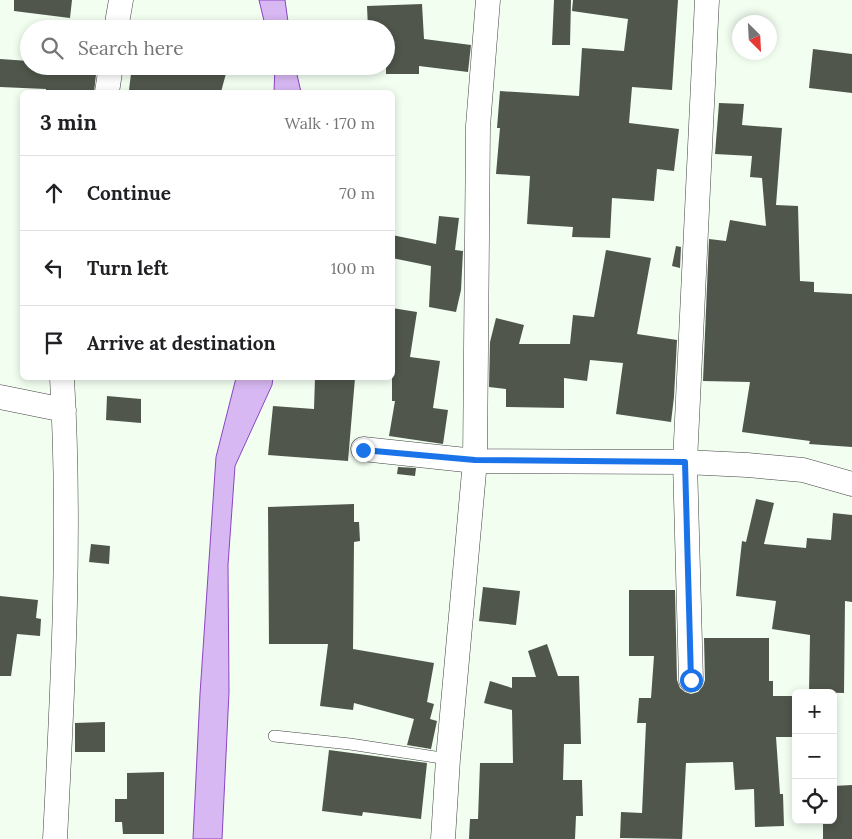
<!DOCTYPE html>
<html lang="en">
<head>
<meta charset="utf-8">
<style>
  body { margin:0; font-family:Lora,serif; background:#f6f6f6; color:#202124 }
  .controls { position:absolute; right:15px; bottom:15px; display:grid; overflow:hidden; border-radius:8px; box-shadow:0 2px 8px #0003 }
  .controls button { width:45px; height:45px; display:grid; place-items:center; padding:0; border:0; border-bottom:1px solid #e0e0e0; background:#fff; color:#202124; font:25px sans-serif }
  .compass { position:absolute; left:732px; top:15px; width:45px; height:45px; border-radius:50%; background:#fff; box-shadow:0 2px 8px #0003; rotate:156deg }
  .stop { position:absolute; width:15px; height:15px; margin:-11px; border:4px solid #1a73e8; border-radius:50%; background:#fff }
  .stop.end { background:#1a73e8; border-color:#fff; box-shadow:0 1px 5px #0008 }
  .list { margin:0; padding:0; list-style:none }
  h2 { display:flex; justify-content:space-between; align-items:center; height:65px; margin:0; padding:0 20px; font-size:21px }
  h2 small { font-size:16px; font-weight:400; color:#757577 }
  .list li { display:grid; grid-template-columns:32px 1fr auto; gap:15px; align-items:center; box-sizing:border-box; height:75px; padding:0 20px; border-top:1px solid #e0e0e0 }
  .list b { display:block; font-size:19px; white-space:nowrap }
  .list em { font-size:16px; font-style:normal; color:#757577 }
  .icon { flex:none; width:28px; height:28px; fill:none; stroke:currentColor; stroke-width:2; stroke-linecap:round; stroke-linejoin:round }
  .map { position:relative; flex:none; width:852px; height:839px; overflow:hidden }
  .search { position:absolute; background:#fff; box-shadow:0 2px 8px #0003; left:20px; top:20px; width:375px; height:55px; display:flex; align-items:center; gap:12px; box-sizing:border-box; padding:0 18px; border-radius:28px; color:#757577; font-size:19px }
  .panel { position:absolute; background:#fff; box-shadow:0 2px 8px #0003; left:20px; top:90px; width:375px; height:290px; border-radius:8px }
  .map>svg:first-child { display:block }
  .water { fill:#d7b8f2; stroke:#8b45c3 }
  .building { fill:#50564b }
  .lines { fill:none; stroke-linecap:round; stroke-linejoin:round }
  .service-casing { stroke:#414141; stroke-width:12 }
  .minor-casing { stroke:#414141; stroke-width:25 }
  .service { stroke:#fff; stroke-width:11 }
  .minor { stroke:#fff; stroke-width:24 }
  .route { stroke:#1a73e8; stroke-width:6 }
</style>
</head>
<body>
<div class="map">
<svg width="852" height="839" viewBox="0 0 852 839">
  <rect width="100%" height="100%" fill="#f1fef0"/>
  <path class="water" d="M259,0H285L289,29H266Z
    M275,66H295L301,92H274Z
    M236,378H273L272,385L235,466L228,565L229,692L222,839H193L200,694L216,457Z"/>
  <path class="building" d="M14,0H72L70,18L14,11Z
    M554,0H571L570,45H552Z
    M573,0H678L672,90L632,87L629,123L679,129L674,171L657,169L654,201L612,198L610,238L572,237L573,227L527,224L530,176L496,174L500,128H497L500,91L579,96L582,48L624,51L628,19L572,11Z
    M422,4L424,39L471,45L468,72L419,66V74H386V29H368L367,6Z
    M813,49L852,54V93L809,88Z
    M0,59L29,61V66H97L94,92H46V89L0,87Z
    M132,66L148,68V66H228L221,92H145L129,90Z
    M719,103L744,104L742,125L782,128L776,205L798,206L800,281L814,282V292L852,294V447L809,444L810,441L742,432L750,382L703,381L709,239L726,241L730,220L766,226L762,178L750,177L752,156L715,154Z
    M439,216L459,218L455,250L463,251L461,290L456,312L429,307L431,266L392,258V235L436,244Z
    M676,246L681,247L680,268L672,266Z
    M606,250L651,258L637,334L677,340L674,397L671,422L616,414L623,363L590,360L587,381L564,378V408L506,407V389L489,387L490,342L496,318L524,325L519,344H570L573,315L594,317Z
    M392,308L417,312L410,357L440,361L433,408L448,410L443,444L389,436L395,401H392Z
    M315,378H355L348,461L268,455L273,406L314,409Z
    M107,396L141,399V423L106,420Z
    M398,467L416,468L415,476L397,474Z
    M756,499L774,503L764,544L806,548L807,538L831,540L833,513L852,515V602L845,601L844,693L809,692L810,635L772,629L776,601L736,596L742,541L746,542Z
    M354,504V522H359L360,541L354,542L353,649L434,663L427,702L434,704L430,719L437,721L431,749L407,745L414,719L354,703L353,710L320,706L328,644H269L268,507Z
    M91,544L110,546L109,564L89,562Z
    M483,587L520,591L516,625L479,621Z
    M629,590H675L677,680L680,688L685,692L691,694L698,692L703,686L705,680L704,638H769V681H773V696H796V737H776L780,794H783L784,826L755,827L754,789L735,790L733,762L686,763L682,839L620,838L621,812L642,813L646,723H637L639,698H651L654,656H629Z
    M0,596L38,600L36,618L41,619L40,636L17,634L11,676H0Z
    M547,644L558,676H579L581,744H564L563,780H582L583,816H576L575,839H469L470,819H478L480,763H513L512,710L484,703L490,681L512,688V677H536L528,651Z
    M105,722V752H75V723Z
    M329,750L427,763L421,819L363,812L362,816L322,811Z
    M164,772V834H123L122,822H115V799H127V773Z
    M852,785V839H823V820H833V786Z"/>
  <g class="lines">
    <g class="service-casing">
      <path id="service" d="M274,736L350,744L448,759"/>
    </g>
    <g class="minor-casing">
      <path id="minor" d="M116,29L121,0
        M107,92L111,66
        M0,397L64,410
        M363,449L475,461L685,462L747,465L803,470L852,484
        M691,680L685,462L707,0
        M55,839C63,685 71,531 62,378
        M443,839L448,759L475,461L478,126L488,0"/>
    </g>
    <use href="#service" class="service"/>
    <use href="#minor" class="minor"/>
  </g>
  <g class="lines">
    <path class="route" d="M363,450L475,460L685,462L691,680"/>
  </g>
</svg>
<div class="controls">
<button>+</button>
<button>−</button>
<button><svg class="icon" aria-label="locate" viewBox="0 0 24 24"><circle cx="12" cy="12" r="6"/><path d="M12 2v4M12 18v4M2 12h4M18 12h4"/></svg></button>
</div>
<svg class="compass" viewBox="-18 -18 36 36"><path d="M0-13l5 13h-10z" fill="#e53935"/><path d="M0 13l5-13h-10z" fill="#757577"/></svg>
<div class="stop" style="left:691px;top:680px"></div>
<div class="stop end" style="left:363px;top:450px"></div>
<div class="search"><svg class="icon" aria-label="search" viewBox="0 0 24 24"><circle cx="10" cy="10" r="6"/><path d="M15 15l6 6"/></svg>Search here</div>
<section class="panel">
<h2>3 min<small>Walk · 170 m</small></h2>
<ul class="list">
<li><svg class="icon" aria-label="ahead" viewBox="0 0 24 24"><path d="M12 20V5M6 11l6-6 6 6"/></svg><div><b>Continue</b></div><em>70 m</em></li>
<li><svg class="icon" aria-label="left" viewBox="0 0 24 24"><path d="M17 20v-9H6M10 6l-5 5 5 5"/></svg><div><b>Turn left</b></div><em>100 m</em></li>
<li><svg class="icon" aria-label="arrive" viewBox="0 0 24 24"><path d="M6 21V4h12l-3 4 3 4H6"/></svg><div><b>Arrive at destination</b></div></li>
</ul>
</section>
</div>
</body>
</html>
